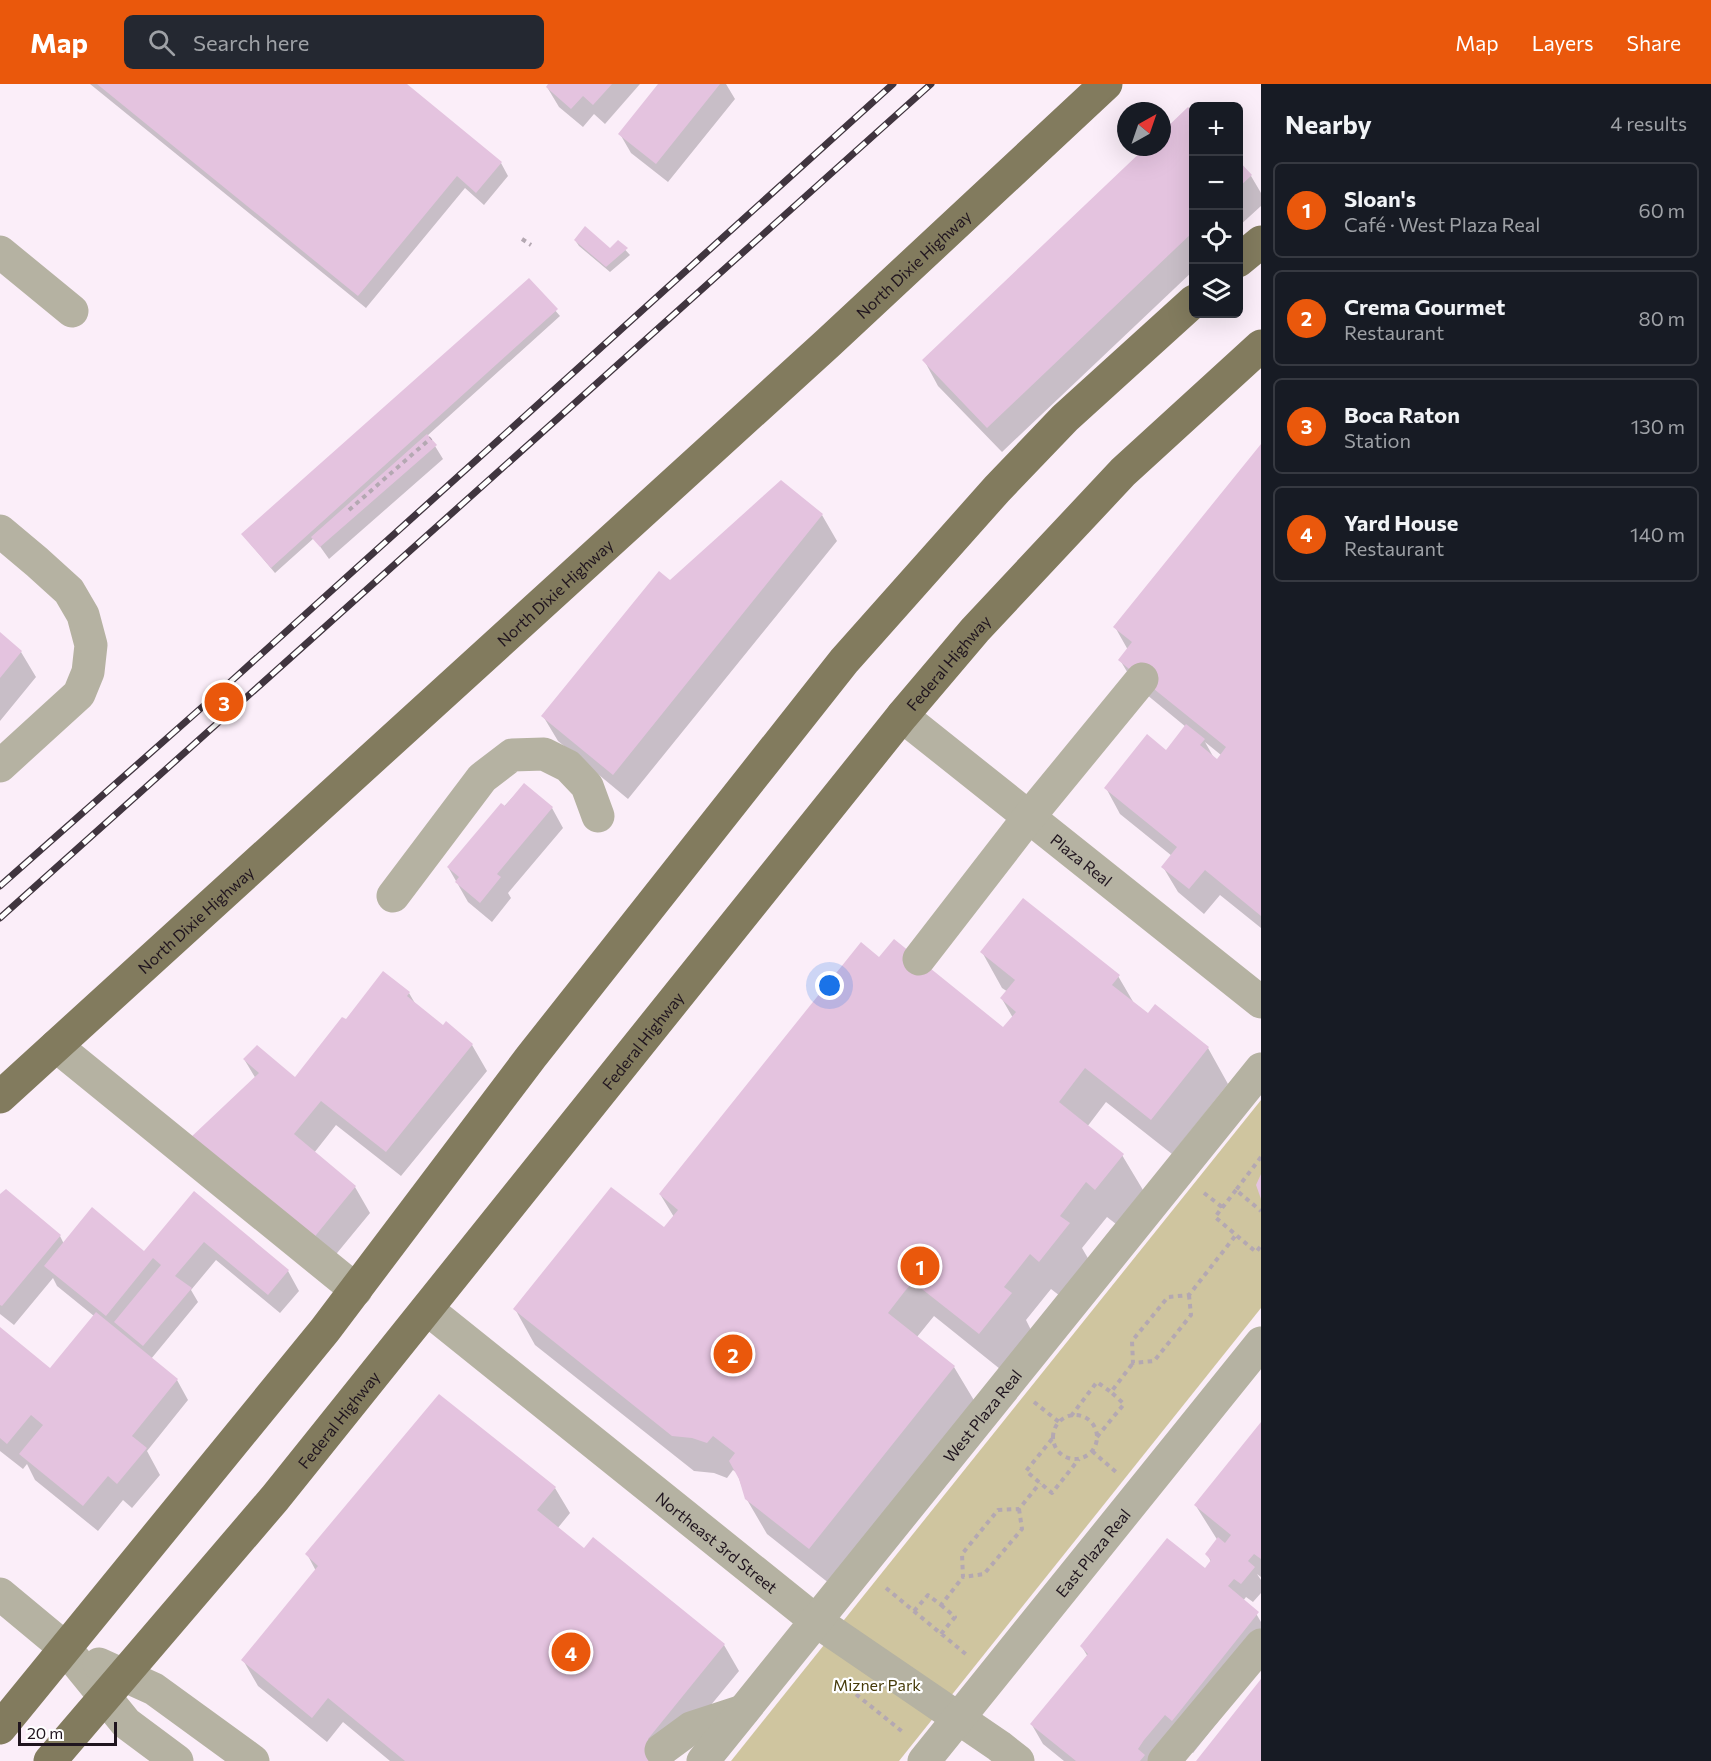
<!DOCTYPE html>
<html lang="en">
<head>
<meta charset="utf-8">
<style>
  body { margin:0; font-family:Commissioner,sans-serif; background:#242831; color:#f1f3f6 }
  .controls { position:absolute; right:18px; top:18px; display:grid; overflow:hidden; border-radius:9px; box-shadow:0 6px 24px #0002 }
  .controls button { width:54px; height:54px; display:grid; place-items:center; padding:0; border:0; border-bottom:2px solid #363941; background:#171b24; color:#f1f3f6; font:30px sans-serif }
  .compass { position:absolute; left:1117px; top:18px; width:54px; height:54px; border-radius:50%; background:#171b24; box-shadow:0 6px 24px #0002; rotate:40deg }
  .scale { position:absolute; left:18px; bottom:15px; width:99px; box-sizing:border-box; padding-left:6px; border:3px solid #20151f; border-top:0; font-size:16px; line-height:21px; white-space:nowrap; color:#20151f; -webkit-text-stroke:4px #fff; paint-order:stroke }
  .you { position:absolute; left:830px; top:902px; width:21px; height:21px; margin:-15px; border:4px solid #fff; border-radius:50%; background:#1a73e8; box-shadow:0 0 0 9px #1a73e833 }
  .badge { display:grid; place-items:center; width:39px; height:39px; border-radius:50%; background:#ea580c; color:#fff; font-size:20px; font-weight:700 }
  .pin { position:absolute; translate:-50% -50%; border:3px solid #fff; box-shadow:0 2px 6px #0006 }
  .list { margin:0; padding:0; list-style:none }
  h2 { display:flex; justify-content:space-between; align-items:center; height:78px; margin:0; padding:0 24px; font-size:26px }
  h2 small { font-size:20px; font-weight:400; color:#9ea1a6 }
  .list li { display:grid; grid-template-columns:39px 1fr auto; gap:18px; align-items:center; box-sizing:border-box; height:96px; margin:0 12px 12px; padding:0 12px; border:2px solid #363941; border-radius:9px }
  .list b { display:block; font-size:22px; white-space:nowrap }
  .list p { margin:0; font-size:20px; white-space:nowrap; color:#9ea1a6 }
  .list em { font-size:20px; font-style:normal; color:#9ea1a6 }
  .icon { flex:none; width:33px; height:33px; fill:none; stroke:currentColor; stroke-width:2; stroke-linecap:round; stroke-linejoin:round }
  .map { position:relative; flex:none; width:1261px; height:1677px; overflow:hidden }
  header { display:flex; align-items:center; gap:36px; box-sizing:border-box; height:84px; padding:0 30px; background:#ea580c; color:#fff }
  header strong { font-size:28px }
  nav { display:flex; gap:33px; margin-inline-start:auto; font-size:21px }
  .search { width:420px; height:54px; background:#242831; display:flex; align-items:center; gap:15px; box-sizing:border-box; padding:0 21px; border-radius:9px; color:#9ea1a6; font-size:22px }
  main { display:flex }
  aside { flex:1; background:#171b24 }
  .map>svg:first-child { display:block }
  .green { fill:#cfc59f }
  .shadow { fill:#0003; fill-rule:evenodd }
  .building { fill:#e4c3df }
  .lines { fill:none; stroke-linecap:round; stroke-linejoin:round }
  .path { stroke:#b4a8b2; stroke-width:4; stroke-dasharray:4.5 4.5; stroke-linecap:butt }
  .minor { stroke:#b5b2a2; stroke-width:33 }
  .major { stroke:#827b5e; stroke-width:33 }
  .rail-casing { stroke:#40353f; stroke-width:7 }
  .rail { stroke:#fff; stroke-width:4.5; stroke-dasharray:14; stroke-linecap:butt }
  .labels { text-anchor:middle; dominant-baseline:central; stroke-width:4.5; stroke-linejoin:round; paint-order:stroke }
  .street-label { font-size:16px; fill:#20151f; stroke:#fff }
  .park-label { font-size:16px; fill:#463b0a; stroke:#fff }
</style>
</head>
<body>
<header>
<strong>Map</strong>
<div class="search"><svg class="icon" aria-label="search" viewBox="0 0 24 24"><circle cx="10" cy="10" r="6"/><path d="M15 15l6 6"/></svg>Search here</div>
<nav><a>Map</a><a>Layers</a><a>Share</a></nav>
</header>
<main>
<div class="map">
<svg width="1261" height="1677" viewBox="0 0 1261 1677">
  <rect width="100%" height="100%" fill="#fbeef9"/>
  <path class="green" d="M1261,1016V1224L899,1677H731Z"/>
  <path class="shadow" d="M90,0H404L501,79L508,92L484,121L465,104L366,224Z
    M550,0H640L605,40L594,30L583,43L559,23L547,3Z
    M660,0H726L735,15L668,98L631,69L620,50Z
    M1194,31V186L1002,368L938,302L924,276L1148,63H1162Z
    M1238,78L1251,92L1261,109V122L1238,143Z
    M575,156L610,166L618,158L630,171L610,188L579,162Z
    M529,196L560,232L427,352L435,362L443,375L329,475L314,454L275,489L243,451Z
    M1261,362V844L1220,811L1204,830L1178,808L1163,783L1172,772L1120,730L1106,704L1166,668L1186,643L1135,601L1120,576L1128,566L1115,543ZM1205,658L1221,671L1217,677L1214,674Z
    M822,431L837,457L628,715L558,657L543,632L670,498Z
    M0,550L21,568L36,593L0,637Z
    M524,701L552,724L563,744L508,809L511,814L492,838L468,818L448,783Z
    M982,868L1118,892L1135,921L1148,931L1208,964L1228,1000L1172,1070L1106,1018L1087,1043L1122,1071L1143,1106L1116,1140L1107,1133L1082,1164L1089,1176L1060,1212L1051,1205L1026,1236L1031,1246L1000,1285L934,1232L917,1253L954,1283L975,1318L830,1500L767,1450L746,1414L737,1389L733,1386L727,1394L714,1389L694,1387L535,1261L515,1225L664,1145L674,1133L660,1110L879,875L1004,945L1013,934L1002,915L1008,908L1002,904Z
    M409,909L416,921L443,943L446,939L472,961L487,987L401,1092L336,1041L314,1069L355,1103L370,1129L328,1180L205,1080L256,995L244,975L296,996L346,937Z
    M194,1109L288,1187L299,1207L280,1229L216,1176L191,1206L198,1218L151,1275L177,1296L188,1316L147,1367L160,1391L132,1424L123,1416L98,1447L35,1396L27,1380L23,1385L0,1367V1245L50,1286L94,1232L57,1202L53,1194L14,1241L0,1230V1112L60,1152L64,1160L144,1169Z
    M1261,1340V1493L1257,1490L1261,1496V1509L1253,1518L1246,1513L1243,1517L1254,1526L1261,1538V1583L1193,1669L1173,1653L1154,1677H1064L1043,1660L1032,1641L1088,1573L1082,1563L1205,1486L1211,1478L1207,1470L1218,1457L1196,1422Z
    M555,1404L570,1429L557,1445L584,1466L593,1455L724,1561L739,1587L668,1673L673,1677H390L343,1638L327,1658L258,1602L243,1576L316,1487L307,1470Z"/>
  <path class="building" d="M97,0H407L502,78L476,109L457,92L358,212Z
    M548,0H612L593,21L583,12L571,25L546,3Z
    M658,0H720L656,80L618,50Z
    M1188,23L1194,29V147L987,344L922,276L1146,63H1162V48Z
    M1238,76L1252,91L1238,104Z
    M585,142L610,164L618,156L628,164L606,183L574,156Z
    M529,194L558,225L271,484L241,450Z
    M427,350L437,361L320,463L311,453Z
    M1261,360V832L1205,786L1189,805L1161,783L1177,763L1104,704L1147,650L1166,666L1186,640L1205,655L1200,661L1217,675L1226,663L1118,576L1132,558L1113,543Z
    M781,396L823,430L613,691L541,632L659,487L670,496Z
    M0,548L22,567L0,594Z
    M524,699L553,723L497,790L501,793L480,819L455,798L459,793L447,783L501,719L505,722Z
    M1023,814L1120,891L1112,901L1148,929L1155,920L1209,963L1151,1036L1085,984L1059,1018L1124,1070L1095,1106L1086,1098L1060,1132L1070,1139L1039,1178L1030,1170L1004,1203L1012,1209L979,1250L913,1198L905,1207L888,1229L955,1282L809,1465L745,1415L739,1395L729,1377L735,1369L713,1352L707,1359L692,1354L672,1352L513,1225L611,1103L664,1143L678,1126L659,1110L861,858L879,873L894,855L1003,943L1016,928L1000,914L1015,896L980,868Z
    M383,887L410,908L407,912L443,941L446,937L473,960L386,1068L321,1017L294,1050L356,1102L312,1156L189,1055L259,989L243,975L257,961L295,993L342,933L346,935Z
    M1261,1090V1115L1256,1101Z
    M6,1105L61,1151L2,1222L0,1221V1110Z
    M194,1107L289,1186L268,1211L204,1158L175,1192L192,1204L143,1262L114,1238L161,1181L153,1174L106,1232L44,1182L92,1123L144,1167Z
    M96,1228L178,1295L132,1352L147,1364L117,1400L108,1392L83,1422L19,1370L43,1341L31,1331L7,1360L0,1354V1243L50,1284Z
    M439,1310L556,1403L537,1426L584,1464L593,1453L725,1560L648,1655L675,1677H405L328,1614L312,1634L241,1576L318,1482L305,1470Z
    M1261,1338V1475L1254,1470L1248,1477L1255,1483L1241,1500L1234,1495L1228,1502L1259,1528L1172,1637L1165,1631L1144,1656L1138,1665L1145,1671L1140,1677H1076L1030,1640L1088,1570L1080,1562L1167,1454L1205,1484L1211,1476L1205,1470L1218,1453L1225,1459L1231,1451L1194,1421Z
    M1261,1595V1677H1196Z"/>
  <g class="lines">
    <path class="path" d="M522,155L531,161
      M349,426L431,354
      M1261,1073L1236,1106L1261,1127
      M1236,1106L1215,1133L1256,1168L1261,1162
      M1204,1109L1222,1123
      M1189,1211L1191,1231L1154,1277L1133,1279L1132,1257L1168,1213L1189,1211L1236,1151
      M1034,1318L1059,1338
      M1053 1353a22 22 0 1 1 44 0a22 22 0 1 1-44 0Z
      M1071,1332L1097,1298L1111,1308L1133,1279
      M1097,1353L1124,1320L1111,1308
      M1052,1355L1026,1387L1052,1409L1079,1375
      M1092,1367L1116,1388
      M1019,1425L1022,1445L984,1490L963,1493L962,1470L998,1426L1019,1425L1040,1399
      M886,1504L968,1572
      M914,1527L928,1511L941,1521L963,1493
      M941,1550L955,1533L941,1521
      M842,1599L904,1649"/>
    <g class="minor">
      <path d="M0,168L72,227"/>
      <path d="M0,447L37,478L69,507L83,531L91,561L88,588L79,610L0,682"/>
      <path id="s1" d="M902,632L1261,918"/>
      <path d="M393,812L482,694L512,671L544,670L568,682L587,702L598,732"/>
      <path d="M919,875L1028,734L1142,595"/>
      <path d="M56,962L356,1206"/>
      <path id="s2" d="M427,1225L816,1537L999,1662L1018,1677"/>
      <path d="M0,1510L65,1564L126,1639L177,1677"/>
      <path d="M99,1580L154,1605L253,1677"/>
      <path d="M661,1666L691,1644L743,1627"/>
      <path id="s3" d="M703,1677L1261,985"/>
      <path id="s4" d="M924,1677L1261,1259"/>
      <path d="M1164,1677L1261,1561"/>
    </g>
    <g class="major">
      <path d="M1238,177L1261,158"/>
      <path id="s5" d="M0,1013L828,259L1106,0"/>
      <path d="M0,1644L325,1246L531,973L844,577L997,405L1065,334L1194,217"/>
      <path id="s6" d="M50,1677L275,1414L902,632L975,546L1123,388L1261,262"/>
    </g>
    <g class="rail-casing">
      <path id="rail" d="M0,802L217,610L893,0
        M0,834L931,0"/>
    </g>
    <use href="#rail" class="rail"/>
  </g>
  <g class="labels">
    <g class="street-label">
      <text stroke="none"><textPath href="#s5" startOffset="1236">North Dixie Highway</textPath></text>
      <text stroke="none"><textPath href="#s5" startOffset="750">North Dixie Highway</textPath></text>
      <text stroke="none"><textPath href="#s6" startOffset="1419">Federal Highway</textPath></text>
      <text stroke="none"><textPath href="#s1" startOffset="230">Plaza Real</textPath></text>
      <text stroke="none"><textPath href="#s5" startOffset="264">North Dixie Highway</textPath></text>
      <text stroke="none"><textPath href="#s6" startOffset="933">Federal Highway</textPath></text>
      <text stroke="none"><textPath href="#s3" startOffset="444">West Plaza Real</textPath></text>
      <text stroke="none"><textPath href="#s6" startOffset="447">Federal Highway</textPath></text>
      <text stroke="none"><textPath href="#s2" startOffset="372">Northeast 3rd Street</textPath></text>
      <text stroke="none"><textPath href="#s4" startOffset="268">East Plaza Real</textPath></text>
    </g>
    <g class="park-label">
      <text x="877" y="1600">Mizner Park</text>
    </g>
  </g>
</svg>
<div class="controls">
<button>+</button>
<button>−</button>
<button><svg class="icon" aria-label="locate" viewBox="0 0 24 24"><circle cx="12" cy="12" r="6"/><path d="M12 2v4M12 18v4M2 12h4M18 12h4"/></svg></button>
<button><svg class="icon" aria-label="layers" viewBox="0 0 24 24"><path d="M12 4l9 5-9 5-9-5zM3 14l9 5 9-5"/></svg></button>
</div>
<svg class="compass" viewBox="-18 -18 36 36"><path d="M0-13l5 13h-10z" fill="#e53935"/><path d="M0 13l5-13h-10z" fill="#9ea1a6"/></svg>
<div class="scale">20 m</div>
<div class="you"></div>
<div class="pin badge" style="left:920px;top:1182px">1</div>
<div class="pin badge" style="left:733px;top:1270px">2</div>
<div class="pin badge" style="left:224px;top:618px">3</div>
<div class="pin badge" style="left:571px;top:1568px">4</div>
</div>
<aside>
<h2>Nearby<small>4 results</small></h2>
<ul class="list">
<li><span class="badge">1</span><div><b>Sloan's</b><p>Café · West Plaza Real</p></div><em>60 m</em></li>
<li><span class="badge">2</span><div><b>Crema Gourmet</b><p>Restaurant</p></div><em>80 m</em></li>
<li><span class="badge">3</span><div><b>Boca Raton</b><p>Station</p></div><em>130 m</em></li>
<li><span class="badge">4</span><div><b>Yard House</b><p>Restaurant</p></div><em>140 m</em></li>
</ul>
</aside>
</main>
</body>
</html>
